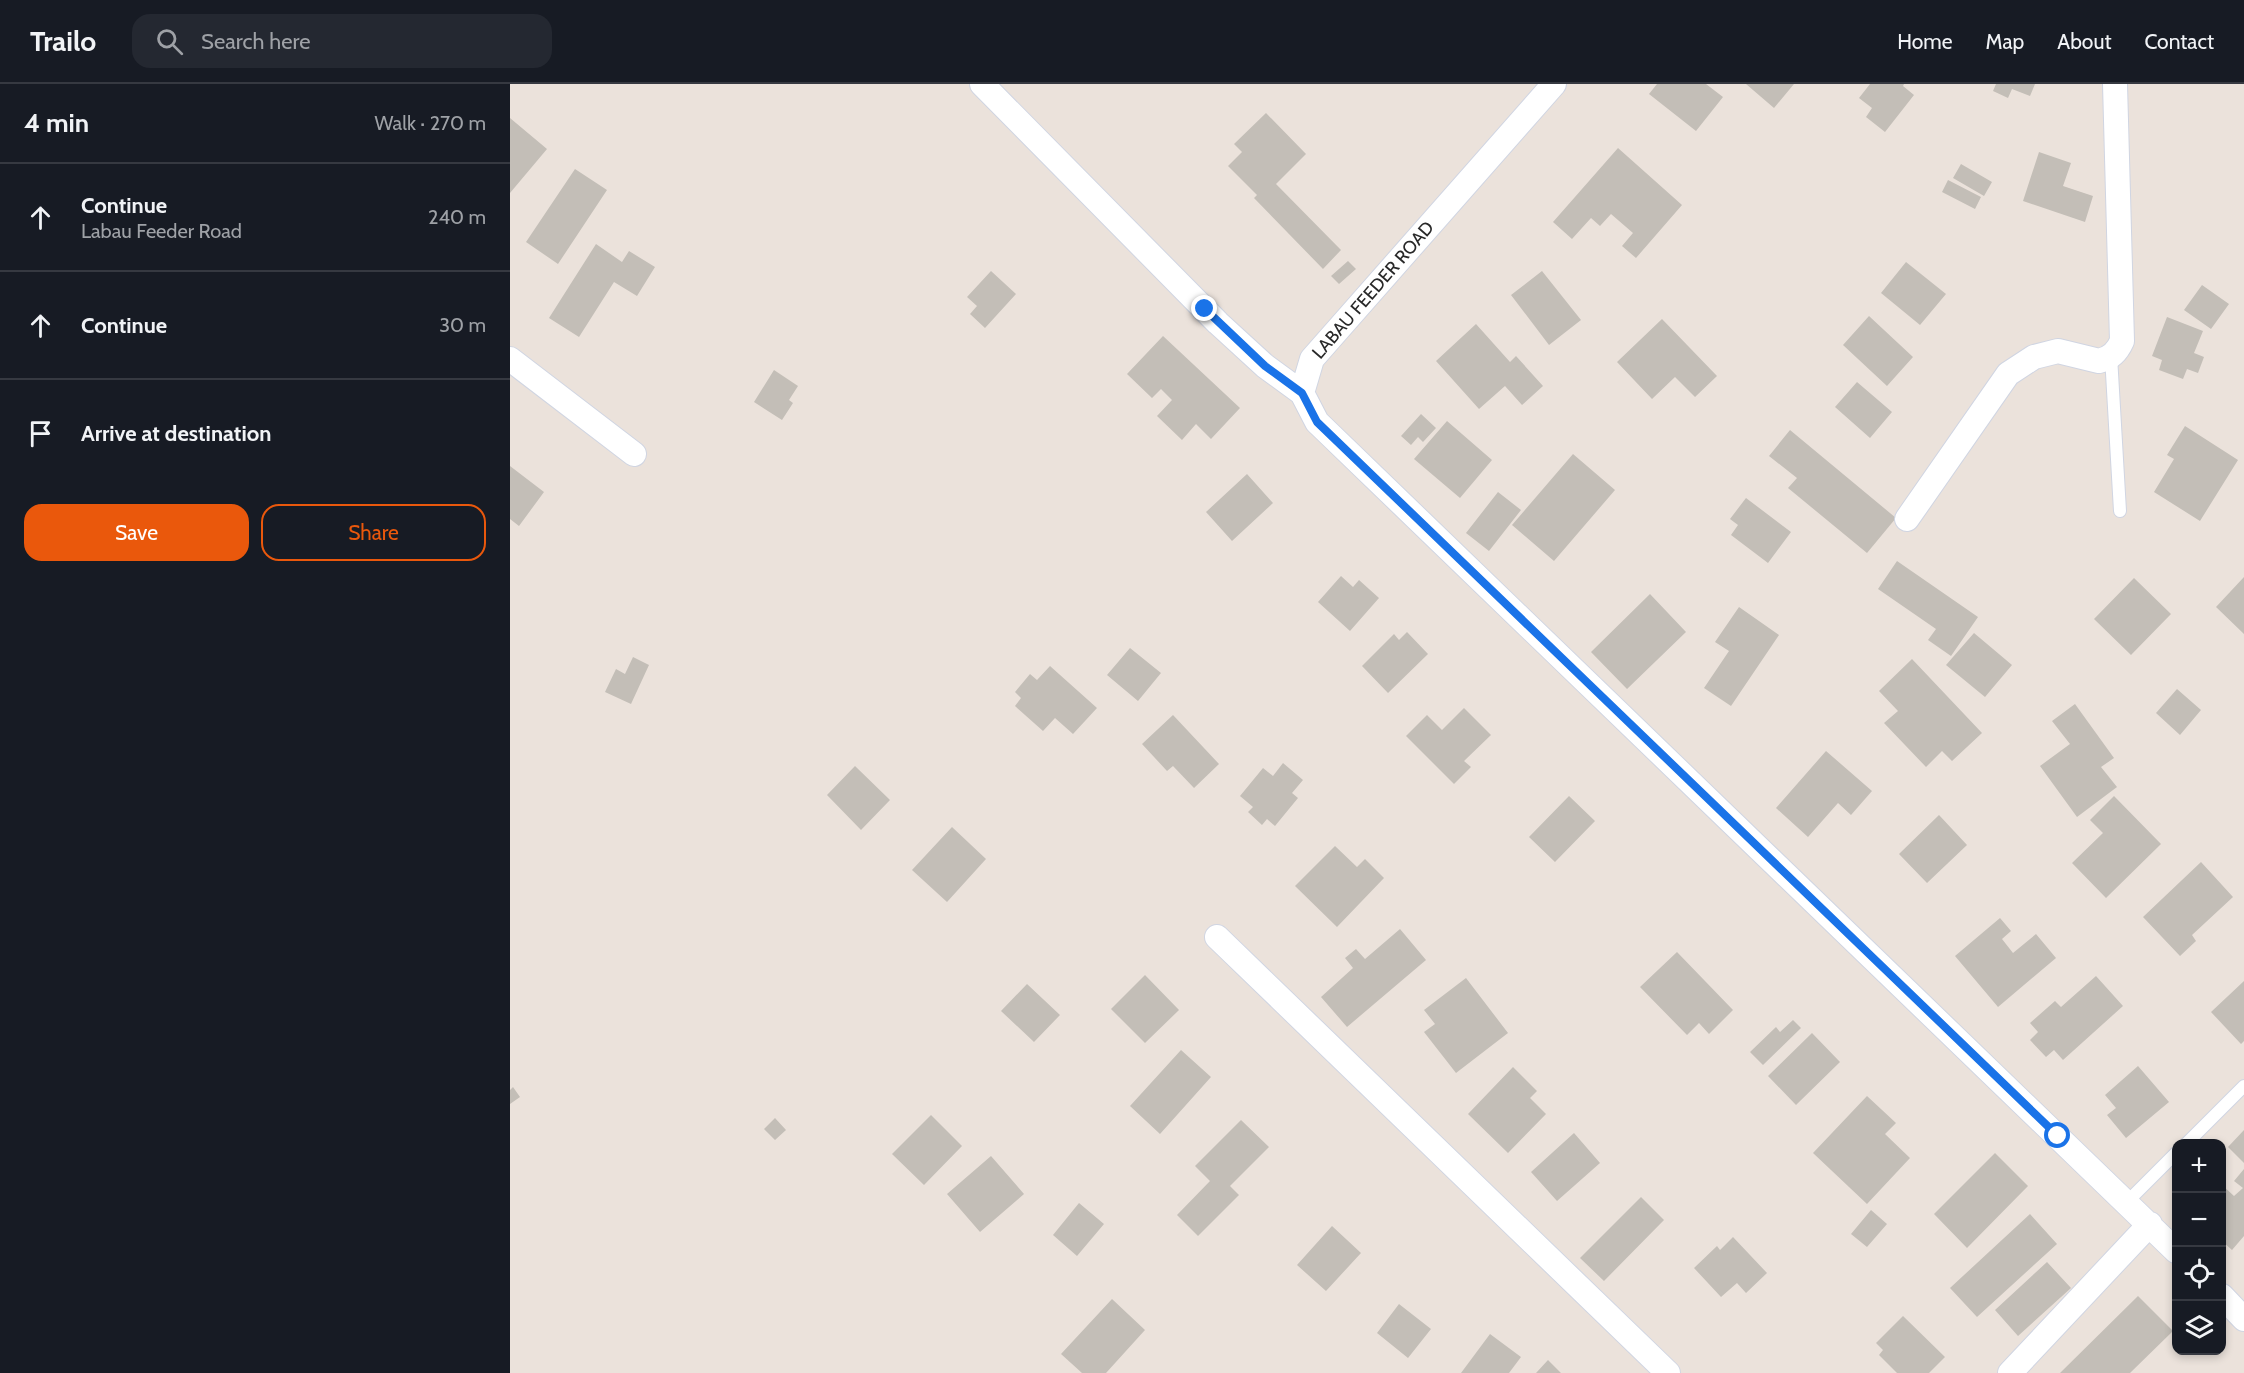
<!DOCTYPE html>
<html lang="en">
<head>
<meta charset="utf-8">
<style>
  body { margin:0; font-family:Cabin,sans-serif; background:#242831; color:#f1f3f6 }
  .controls { position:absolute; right:18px; bottom:18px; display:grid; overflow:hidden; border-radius:12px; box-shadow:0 3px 9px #0003 }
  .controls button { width:54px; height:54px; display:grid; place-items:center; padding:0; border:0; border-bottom:2px solid #363941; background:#171b24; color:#f1f3f6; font:30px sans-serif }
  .stop { position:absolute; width:18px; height:18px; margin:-14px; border:4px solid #1a73e8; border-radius:50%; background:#fff }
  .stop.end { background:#1a73e8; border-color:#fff; box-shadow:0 2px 6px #0008 }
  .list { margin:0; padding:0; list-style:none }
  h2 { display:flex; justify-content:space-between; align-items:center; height:78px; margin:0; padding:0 24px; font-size:26px }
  h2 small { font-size:20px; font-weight:400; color:#9ea1a6 }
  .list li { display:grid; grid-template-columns:39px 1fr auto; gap:18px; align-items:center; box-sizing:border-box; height:108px; padding:0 24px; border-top:2px solid #363941 }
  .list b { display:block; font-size:22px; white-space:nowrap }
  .list p { margin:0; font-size:20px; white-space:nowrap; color:#9ea1a6 }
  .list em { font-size:20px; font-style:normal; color:#9ea1a6 }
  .actions { display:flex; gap:12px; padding:18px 24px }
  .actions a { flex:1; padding:14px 0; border:2px solid #ea580c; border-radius:18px; text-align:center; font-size:21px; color:#ea580c }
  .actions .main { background:#ea580c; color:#fff }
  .icon { flex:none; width:33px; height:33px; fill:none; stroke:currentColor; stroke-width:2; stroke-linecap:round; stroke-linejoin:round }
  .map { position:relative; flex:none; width:1734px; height:1289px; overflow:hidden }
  header { display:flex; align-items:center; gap:36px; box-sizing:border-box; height:84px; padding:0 30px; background:#171b24; border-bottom:2px solid #363941 }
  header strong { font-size:28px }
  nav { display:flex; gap:33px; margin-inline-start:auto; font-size:21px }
  .search { width:420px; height:54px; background:#242831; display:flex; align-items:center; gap:15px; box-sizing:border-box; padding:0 21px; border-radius:18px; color:#9ea1a6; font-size:22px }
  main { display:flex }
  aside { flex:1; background:#171b24 }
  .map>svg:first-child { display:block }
  .building { fill:#c3beb7 }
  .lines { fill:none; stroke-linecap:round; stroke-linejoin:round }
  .service-casing { stroke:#d0d5e2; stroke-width:14 }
  .minor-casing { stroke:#d0d5e2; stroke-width:26 }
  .service { stroke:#fff; stroke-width:12 }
  .minor { stroke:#fff; stroke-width:24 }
  .route { stroke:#1a73e8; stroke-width:8 }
  .labels { text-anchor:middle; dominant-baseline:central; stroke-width:5; stroke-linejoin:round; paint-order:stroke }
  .street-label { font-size:18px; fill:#292929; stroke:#fff }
</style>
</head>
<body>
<header>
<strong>Trailo</strong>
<div class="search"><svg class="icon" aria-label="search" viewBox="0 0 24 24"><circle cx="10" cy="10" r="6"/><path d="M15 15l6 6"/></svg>Search here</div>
<nav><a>Home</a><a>Map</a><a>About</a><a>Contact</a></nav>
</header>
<main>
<aside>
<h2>4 min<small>Walk · 270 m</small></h2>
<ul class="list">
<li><svg class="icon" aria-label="ahead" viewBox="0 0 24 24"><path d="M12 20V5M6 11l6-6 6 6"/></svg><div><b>Continue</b><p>Labau Feeder Road</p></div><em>240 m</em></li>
<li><svg class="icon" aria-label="ahead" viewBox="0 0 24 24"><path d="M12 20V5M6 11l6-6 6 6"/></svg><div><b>Continue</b></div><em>30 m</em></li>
<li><svg class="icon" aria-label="arrive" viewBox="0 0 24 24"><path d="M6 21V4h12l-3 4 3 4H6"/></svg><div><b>Arrive at destination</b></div></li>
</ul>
<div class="actions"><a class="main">Save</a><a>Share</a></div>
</aside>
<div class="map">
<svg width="1734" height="1289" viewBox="0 0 1734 1289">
  <rect width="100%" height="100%" fill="#ebe2db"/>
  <path class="building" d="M1147,0H1196L1213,13L1186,47L1139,10Z
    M1236,0H1284L1264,24Z
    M1360,0H1394L1393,2L1404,11L1375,48L1356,33L1362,24L1349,14Z
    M1486,0H1525L1520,12L1502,5L1498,14L1483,7Z
    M756,29L796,70L766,100L831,166L813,185L744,114L747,111L718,82L732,68L724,60Z
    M0,34L37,65L0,109Z
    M1108,64L1172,121L1126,174L1112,162L1123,149L1101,130L1090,142L1081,134L1062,155L1043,138Z
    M1529,68L1561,79L1553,102L1583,112L1575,138L1513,117Z
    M1451,80L1482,98L1474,112L1443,94Z
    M65,85L97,106L48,180L16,158Z
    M1438,96L1471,113L1465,125L1432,108Z
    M86,160L112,178L119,167L145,183L127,212L104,198L69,253L39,234Z
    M838,177L846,185L829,200L821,192Z
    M1396,178L1436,210L1410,241L1371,209Z
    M481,187L506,210L475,244L460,230L467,222L457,213Z
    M1032,187L1071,236L1039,261L1001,211Z
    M1692,201L1719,220L1701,245L1674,226Z
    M1359,232L1403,273L1377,302L1333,261Z
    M1657,233L1693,247L1684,269L1694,273L1688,289L1677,285L1673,295L1649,286L1652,276L1642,272Z
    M1152,235L1207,292L1185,313L1165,293L1142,315L1107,278Z
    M966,240L1000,278L1006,272L1033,302L1012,321L995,302L969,325L926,277Z
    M653,252L730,324L701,355L686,340L672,356L647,332L662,316L651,305L642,314L617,290Z
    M264,286L288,302L279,316L283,319L272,336L244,318Z
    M1347,298L1382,328L1360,354L1325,323Z
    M911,330L926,344L913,358L908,353L901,361L891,352Z
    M937,337L982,376L950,414L904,375Z
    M1675,342L1728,376L1690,437L1644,408L1664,375L1657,371Z
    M1280,346L1386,434L1357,469L1278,404L1287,394L1259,372Z
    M1063,370L1105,406L1044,477L1002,441Z
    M0,382L34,408L9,442L0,435Z
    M737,390L763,419L722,457L696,428Z
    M988,408L1011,426L979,467L956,449Z
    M1236,414L1281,448L1258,479L1221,451L1228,441L1220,435Z
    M1387,477L1468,533L1441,572L1418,556L1426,545L1368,505Z
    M831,492L843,503L849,496L869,514L840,547L808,518Z
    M1734,493V550L1706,523Z
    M1624,494L1661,530L1621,571L1584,535Z
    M1140,510L1176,548L1117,605L1081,568Z
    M1229,523L1269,551L1221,622L1194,604L1219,567L1205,558Z
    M897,548L918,570L878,609L852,582L884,550L889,556Z
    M1464,549L1502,581L1475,613L1436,581Z
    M620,564L651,589L628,617L597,591Z
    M123,573L139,581L121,620L95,608L106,585L115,590Z
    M1402,575L1472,649L1442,677L1432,667L1416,683L1374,639L1388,627L1369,607Z
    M540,582L587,624L563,650L545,634L533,647L505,622L511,614L505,608L520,590L527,596Z
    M1667,605L1691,626L1670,651L1646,629Z
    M1565,620L1604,674L1591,683L1607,703L1567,733L1530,682L1560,660L1542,637Z
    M954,624L981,651L954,677L961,683L944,700L896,652L917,631L932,646Z
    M663,631L709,680L684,704L663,682L657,687L632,660Z
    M1316,667L1362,707L1341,731L1328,719L1298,753L1266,724Z
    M773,679L793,696L782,709L788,714L765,742L757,735L752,741L738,728L743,723L730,712L753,684L763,692Z
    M345,682L380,716L351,746L317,711Z
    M1059,712L1085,737L1045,778L1019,753Z
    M1604,712L1651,760L1596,814L1562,779L1593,749L1580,736Z
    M1429,731L1457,761L1417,799L1389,770Z
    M442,743L476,775L437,818L402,786Z
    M825,762L847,783L855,775L874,794L827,843L785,802Z
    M1691,778L1723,813L1682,851L1686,857L1670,872L1633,833Z
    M1490,834L1501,847L1492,855L1503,869L1526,850L1546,874L1488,923L1445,872Z
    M890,845L916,876L837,943L811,913L843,884L835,874L846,865L855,875Z
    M1167,868L1223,926L1199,950L1189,939L1177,951L1130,903Z
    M635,891L669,926L635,959L601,925Z
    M1586,892L1613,922L1553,976L1544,966L1536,973L1520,956L1528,948L1520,939L1545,917L1551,923Z
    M956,894L998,949L946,989L914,948L925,940L914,926Z
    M1734,897V957L1731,960L1701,928Z
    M517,900L550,931L524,958L491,927Z
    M1283,936L1291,944L1253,981L1240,968L1266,943L1270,948Z
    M1302,949L1330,978L1286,1021L1258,992Z
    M671,966L701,993L650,1050L620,1022Z
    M1628,982L1659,1018L1616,1054L1597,1031L1606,1024L1595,1011Z
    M1003,983L1027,1007L1020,1014L1036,1030L998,1069L958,1030Z
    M3,1003L10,1013L0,1020V1006Z
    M1357,1012L1386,1039L1375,1050L1400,1074L1357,1120L1303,1069Z
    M421,1031L452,1062L414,1101L382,1070Z
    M265,1034L276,1046L265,1056L254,1045Z
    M731,1036L759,1063L720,1102L729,1111L688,1152L667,1131L700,1097L685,1082Z
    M1734,1046V1079L1718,1063Z
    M1064,1049L1090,1079L1047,1117L1021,1088Z
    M1485,1069L1518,1102L1457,1164L1424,1130Z
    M481,1072L514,1110L470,1148L437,1110Z
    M1734,1085V1152L1722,1166L1712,1157V1101L1724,1112L1733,1104L1724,1097Z
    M1131,1113L1154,1136L1094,1197L1070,1174Z
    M569,1119L594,1140L567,1172L543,1151Z
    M1361,1126L1377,1140L1357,1163L1341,1150Z
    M1520,1130L1547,1160L1467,1233L1440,1204Z
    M822,1142L851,1169L816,1207L787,1181Z
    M1223,1153L1257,1189L1236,1209L1227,1199L1211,1213L1184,1184L1207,1162L1210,1166Z
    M1537,1178L1561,1204L1508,1252L1485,1226Z
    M1628,1212L1663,1247L1620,1289H1550Z
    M602,1215L635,1246L596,1289H572L551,1270Z
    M889,1220L921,1245L898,1274L867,1249Z
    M1393,1232L1435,1273L1419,1289H1387L1369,1271L1373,1266L1366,1259Z
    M980,1250L1011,1273L999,1289H951Z
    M1038,1276L1051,1289H1026Z"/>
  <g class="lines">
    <g class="service-casing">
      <path id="service" d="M1601,272L1610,427
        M1676,1060L1734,1002
        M1617,1118L1666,1069"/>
    </g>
    <g class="minor-casing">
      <path id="minor" d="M472,0L708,239L755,282L792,309
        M1044,0L802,275L792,309L807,338L1666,1167
        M0,275L124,370
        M1397,435L1498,290L1524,273L1548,267L1589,277C1601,274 1607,268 1612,257L1605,0
        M707,853L1158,1289
        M1712,1212L1734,1235
        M1500,1289L1640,1140"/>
    </g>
    <use href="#service" class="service"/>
    <use href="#minor" class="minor"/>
  </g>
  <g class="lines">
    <path class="route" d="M695,225L755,282L792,309L807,338L1548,1052"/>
  </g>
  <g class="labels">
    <g class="street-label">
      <text transform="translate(863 206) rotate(-49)">LABAU FEEDER ROAD</text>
    </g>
  </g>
</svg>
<div class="controls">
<button>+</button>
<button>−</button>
<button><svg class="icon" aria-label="locate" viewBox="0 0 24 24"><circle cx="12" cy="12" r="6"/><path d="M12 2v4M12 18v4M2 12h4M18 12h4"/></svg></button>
<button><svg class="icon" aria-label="layers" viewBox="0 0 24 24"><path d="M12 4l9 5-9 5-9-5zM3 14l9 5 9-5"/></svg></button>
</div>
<div class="stop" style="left:1548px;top:1052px"></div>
<div class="stop end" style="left:695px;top:225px"></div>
</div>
</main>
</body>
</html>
